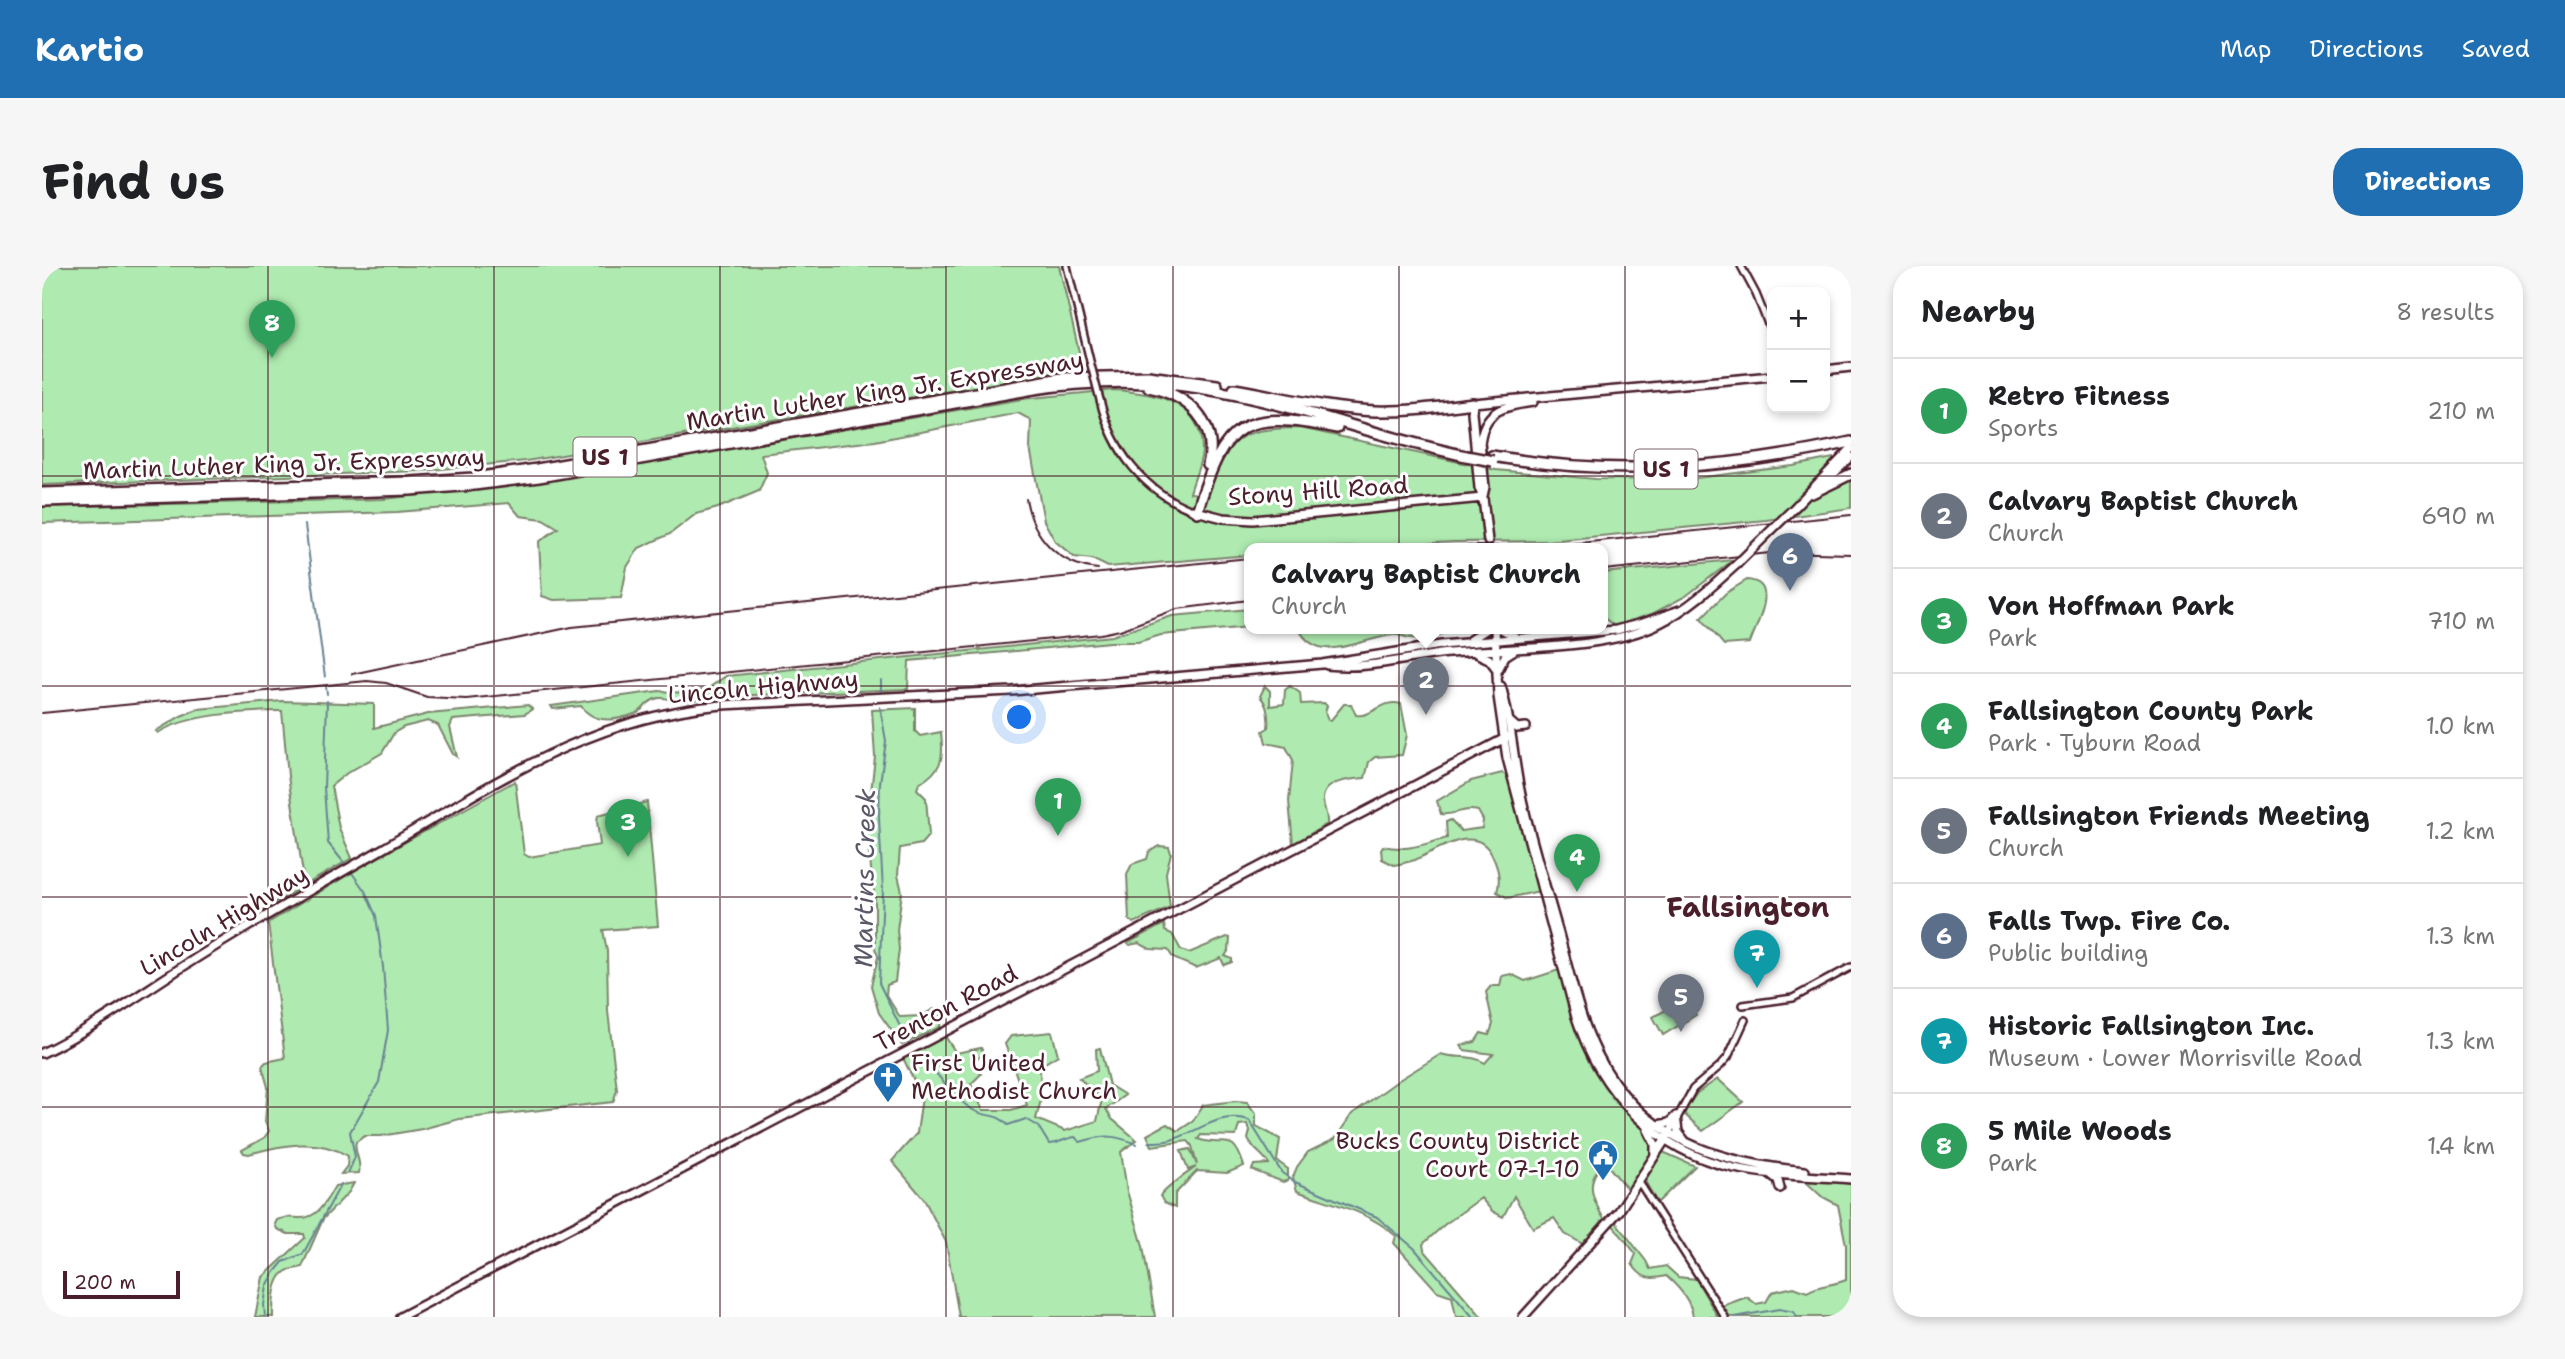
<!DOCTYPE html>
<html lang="en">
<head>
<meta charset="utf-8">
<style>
  body { margin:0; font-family:"Shantell Sans",sans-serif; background:#f6f6f6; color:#202124 }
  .controls { position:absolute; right:21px; top:21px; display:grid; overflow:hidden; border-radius:14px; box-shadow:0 4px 10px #0003 }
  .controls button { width:63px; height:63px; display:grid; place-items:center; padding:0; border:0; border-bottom:2px solid #e0e0e0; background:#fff; color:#202124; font:35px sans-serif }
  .scale { position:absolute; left:21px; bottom:18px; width:117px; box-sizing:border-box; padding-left:7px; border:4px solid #4a1f2b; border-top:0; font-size:19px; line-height:24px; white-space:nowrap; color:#4a1f2b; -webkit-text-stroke:5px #fff; paint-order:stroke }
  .you { position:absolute; left:978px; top:452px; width:24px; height:24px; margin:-18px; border:5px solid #fff; border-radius:50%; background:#1a73e8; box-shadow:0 0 0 10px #1a73e833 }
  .badge { display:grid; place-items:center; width:46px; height:46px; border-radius:50%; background:#1f6fb2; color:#fff; font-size:23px; font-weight:700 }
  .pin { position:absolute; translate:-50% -58px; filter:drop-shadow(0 2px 4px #0008) }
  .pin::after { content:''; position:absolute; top:37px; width:24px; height:21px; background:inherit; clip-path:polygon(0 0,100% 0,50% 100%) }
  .popup { position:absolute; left:1202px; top:277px; width:364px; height:91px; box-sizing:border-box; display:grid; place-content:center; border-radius:14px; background:#fff; filter:drop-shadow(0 2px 5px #0005); font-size:23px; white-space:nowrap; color:#757577 }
  .popup b { font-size:26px; color:#202124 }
  .popup::after { content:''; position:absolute; left:50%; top:100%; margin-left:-14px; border:14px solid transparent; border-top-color:#fff }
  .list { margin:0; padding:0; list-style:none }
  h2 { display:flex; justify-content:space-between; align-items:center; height:91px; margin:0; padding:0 28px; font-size:30px }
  h2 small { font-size:23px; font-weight:400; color:#757577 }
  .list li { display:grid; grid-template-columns:46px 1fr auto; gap:21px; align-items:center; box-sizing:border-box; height:105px; padding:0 28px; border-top:2px solid #e0e0e0 }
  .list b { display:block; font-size:26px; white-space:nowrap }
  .list p { margin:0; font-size:23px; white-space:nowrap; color:#757577 }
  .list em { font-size:23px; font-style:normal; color:#757577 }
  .map { position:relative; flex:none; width:1809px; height:1051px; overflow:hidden; border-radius:28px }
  header { display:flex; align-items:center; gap:42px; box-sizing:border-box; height:98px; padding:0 35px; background:#1f6fb2; color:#fff }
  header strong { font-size:33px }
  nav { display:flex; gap:38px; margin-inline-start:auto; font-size:24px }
  .intro { display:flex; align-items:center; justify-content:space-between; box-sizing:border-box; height:168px; padding:0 42px }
  h1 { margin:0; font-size:49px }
  .button { padding:18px 32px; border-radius:28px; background:#1f6fb2; color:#fff; font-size:24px; font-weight:700 }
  main { display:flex; gap:42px; padding:0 42px }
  aside { flex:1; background:#fff; border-radius:28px; box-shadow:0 4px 10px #0003 }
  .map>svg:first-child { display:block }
  .green { fill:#afebb0; stroke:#7c856e; stroke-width:2 }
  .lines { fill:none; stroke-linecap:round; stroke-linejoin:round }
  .stream { stroke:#678393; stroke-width:2 }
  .minor-casing { stroke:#4a1f2b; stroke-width:10 }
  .major-casing { stroke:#4a1f2b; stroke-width:12 }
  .highway-casing { stroke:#4a1f2b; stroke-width:14 }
  .minor { stroke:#fff; stroke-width:5 }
  .major { stroke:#fff; stroke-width:7 }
  .highway { stroke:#fff; stroke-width:9 }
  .rail { stroke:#4a1f2b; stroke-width:2 }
  .minor-bridge-casing { stroke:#4a1f2b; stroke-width:10; stroke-linecap:butt }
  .major-bridge-casing { stroke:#4a1f2b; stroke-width:12; stroke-linecap:butt }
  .highway-bridge-casing { stroke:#4a1f2b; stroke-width:14; stroke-linecap:butt }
  .minor-bridge { stroke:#fff; stroke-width:5 }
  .major-bridge { stroke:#fff; stroke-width:7 }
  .highway-bridge { stroke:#fff; stroke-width:9 }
  .grid { fill:none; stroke:#4a1f2b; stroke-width:2; stroke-opacity:0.55 }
  .labels { text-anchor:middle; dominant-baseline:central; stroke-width:6; stroke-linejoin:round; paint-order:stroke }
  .shield { fill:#fff; stroke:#80626b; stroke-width:2 }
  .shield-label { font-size:23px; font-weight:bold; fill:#4a1f2b }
  .street-label { font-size:24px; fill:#4a1f2b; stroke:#fff }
  .poi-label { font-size:24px; fill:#4a1f2b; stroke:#fff; text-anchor:start }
  .water-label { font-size:26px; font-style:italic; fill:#5b5968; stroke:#fff }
  .quarter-label { font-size:28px; font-weight:bold; fill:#4a1f2b; stroke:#fff }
</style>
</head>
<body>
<header>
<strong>Kartio</strong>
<nav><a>Map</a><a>Directions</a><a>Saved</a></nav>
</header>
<div class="intro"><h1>Find us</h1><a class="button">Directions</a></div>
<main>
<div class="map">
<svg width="1809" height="1051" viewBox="0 0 1809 1051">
  <rect width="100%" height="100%" fill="#fff"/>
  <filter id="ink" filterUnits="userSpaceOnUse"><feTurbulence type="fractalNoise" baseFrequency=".0143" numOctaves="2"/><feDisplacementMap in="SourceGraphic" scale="14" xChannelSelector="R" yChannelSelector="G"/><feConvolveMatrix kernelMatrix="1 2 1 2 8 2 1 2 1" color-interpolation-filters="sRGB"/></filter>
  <g filter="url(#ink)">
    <path class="green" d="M0,0H1017L1041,103L484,195L378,205L0,219Z
      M1072,124C1112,127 1161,134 1160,185C1160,195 1151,215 1148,227L1166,229C1186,170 1195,163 1258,162L1454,204L1554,213L1638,214L1751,200L1791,192L1806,213L1809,212V242L1724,254L1506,275L1412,276L1267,283H1207V289L1066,301L1050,293L1032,291L1013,275L1002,255L988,182L989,154L976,147L833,175L719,188L725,207L717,225L676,242L654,248L628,268L597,282L585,301L579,332L512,334L500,330L497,276L516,262L501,253L478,250L467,237L355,246L0,257V241L342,233L500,215L980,133Z
      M1691,294L1644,330L1610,348L1572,360L1561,351V307Z
      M1705,314C1739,316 1714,359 1708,377L1682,379L1659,352L1684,327Z
      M1207,343V361L1119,369L1096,376H1068L867,395L866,423L686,430L676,426C668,433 650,435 639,435C631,435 625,431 617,432C605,434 603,443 595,447C575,455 552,458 539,440L511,443L509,440L617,425L642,427L665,423L684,410L1070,370L1130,350Z
      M1257,363H1411C1399,370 1383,374 1369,372C1363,372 1358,368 1353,369C1323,370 1277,402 1257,363Z
      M1223,420L1228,425V440L1242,438L1243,424L1248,420L1258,427L1259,438L1282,437L1285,440L1283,446L1286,454H1289L1302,438H1309L1314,449C1330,452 1341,432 1359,438L1365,469L1360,489L1333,491L1327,496L1323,512C1308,513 1280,515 1281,535C1282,543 1286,549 1285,558L1251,578L1247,535L1251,494L1244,481L1224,477L1221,465L1226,462C1227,451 1225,438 1218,430Z
      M240,435L332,438V462L386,448L486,439L490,443L483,448L411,454L408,461L415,491L411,488L396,459L386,455L362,461L352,467L340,487L305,507L289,520L297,562L310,592L223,642L224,636L262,614L246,510L240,445C204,446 147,447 116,467L114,465L139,450L156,443Z
      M873,442V465L878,470L899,466C902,493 901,503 877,518L875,523L884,532L887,569L879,578L858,582L856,609L860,626L855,664L857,683L853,716L845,719L844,729L858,751L879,750L892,743L896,744L899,749L898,761L860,779L837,747L829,720L836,691L833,682V634L826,579V552L833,491L830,444Z
      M1460,507L1466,511L1497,625L1466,632L1455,626C1459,612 1456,602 1450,589C1434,556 1396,584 1373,594C1366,596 1359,598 1352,599L1340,593L1339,583L1341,580C1366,586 1382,578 1405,572L1404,556L1409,554L1419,565L1440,562L1441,554L1436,545C1419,541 1414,550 1399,548L1395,535L1429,515Z
      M473,515L482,588L487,591L558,579L555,555L556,549L605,536L616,660L561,664L565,685L566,745L575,824L571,836L417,853L380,863L339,870H323L314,876C311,886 320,894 317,907L299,908L305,900L306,890C277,871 239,879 207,888L202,887L200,884L222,872L227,865L223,855L226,821L220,800L224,796L243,792L226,657L319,601Z
      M1117,580L1127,581L1129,587L1124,607L1128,641L1092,657L1087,654L1085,608L1090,598L1105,593L1107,586Z
      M1122,658L1123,665L1130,668L1139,684L1147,687L1185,671L1188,672L1187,684L1183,690L1190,693V696L1182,699L1179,692L1154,702L1131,692L1126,684L1108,683L1097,677L1088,679L1086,677Z
      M1517,704C1527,742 1537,781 1559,815C1567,827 1576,838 1586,849C1594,857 1606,865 1609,878C1613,891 1596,916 1585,923L1567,901L1559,900C1542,917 1552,936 1562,953L1541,978L1523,968L1512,952L1491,962L1472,930L1461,951L1450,945L1439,932L1402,959L1381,978L1382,984L1440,1051H1414L1410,1030L1395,1025L1352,977L1354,970C1325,944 1290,938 1255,925L1251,911L1255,901L1266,886L1293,873L1310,848L1357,814L1399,788C1414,793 1429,788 1443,797L1451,788L1422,784L1419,779L1433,776L1439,767L1447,769L1451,758L1444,726L1449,720H1458L1460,710L1469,708L1483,715Z
      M1644,733L1654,749L1621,769L1611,751Z
      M1010,766L1016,789L998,800L999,834L994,853L1023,865L1055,855L1060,833L1037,812L1055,805L1054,783L1058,782L1067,819L1083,829L1064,843L1070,853L1095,874L1079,886L1085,925L1101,980L1113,1051H917L904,976L882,933L850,895L875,867L880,831L861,792L903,770L914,787L939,782L942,788L931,795L939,808L929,818L941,844H969L985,839L963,778L969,770Z
      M1676,813L1701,836L1661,865L1641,847L1655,827Z
      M1194,835L1205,836L1214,848V860L1238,873L1235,895L1246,903V914L1241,916L1210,904L1212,899L1227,898C1221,888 1211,884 1206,873L1208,865L1205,858L1197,859L1194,870L1159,869L1156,873C1184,883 1190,863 1202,900L1185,907L1155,905L1133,928V942L1122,937L1118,930C1129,918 1141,910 1154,901L1146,904L1139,885L1148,883L1155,899L1150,880L1146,875L1110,880L1105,869L1125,858L1136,865L1151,855L1161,839Z
      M1621,886L1653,900L1615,937L1603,915Z
      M1767,912L1809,918V1051H1686L1680,1040L1705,1031L1714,1038L1724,1036L1730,1026L1752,1021L1765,1026C1778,1018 1790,1020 1804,1014V979L1796,939L1779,930L1764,916Z
      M312,917L307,926L281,953L260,1001C255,1003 248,1002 243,1006C231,1014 231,1038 231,1051H213L221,1011L263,972L262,968H246L235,963L233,958L235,954C242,951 248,951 257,952C277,953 284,934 293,920Z
      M1574,956L1604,995L1608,1003L1624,1000L1636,1011L1654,1013L1676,1051H1651C1649,1034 1637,1021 1624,1010C1607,1014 1600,1013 1590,998L1594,988L1570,958Z"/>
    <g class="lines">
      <path class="stream" d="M263,259L283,411
        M284,420L285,428
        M839,425V414
        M285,435L282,522L286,577L303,598
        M838,441L844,475L838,517L837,552L841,624L837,717L866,777
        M873,787L881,790C896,809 910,831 931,844C944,852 954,846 966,859L984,853L996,860L1007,878C1017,878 1023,872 1033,871L1038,876C1064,869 1070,868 1095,878
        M1107,876C1112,876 1118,876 1124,875C1153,870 1174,844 1207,854L1240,907L1253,916L1335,951L1372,982L1431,1051
        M306,907L313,891L308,866L337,816L346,764L341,701L334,650L323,625L310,607
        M223,1051L222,1039L225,1020L232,1007L241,996L261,988L299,918
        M1693,1051L1737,1043L1752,1046L1755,1051"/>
      <g class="minor-casing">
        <path id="minor" d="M1025,0L1048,95
          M1699,0L1714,28L1730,68
          M1058,134C1070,184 1101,225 1150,244
          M1701,739L1751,732L1809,701
          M1627,867L1651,823L1678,800L1686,791L1703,754
          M1597,916L1683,1051"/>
      </g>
      <g class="major-casing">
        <path id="major" d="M1783,104L1809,101
          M1431,137L1730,110
          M1431,137L1430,146L1437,222L1441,232L1446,275
          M1438,176L1443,221L1441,230
          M1438,179C1441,144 1461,140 1491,136
          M1782,217L1809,191
          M1754,240L1809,183
          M1150,244L1181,252L1211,254L1441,232
          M1453,363L1456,430L1465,492L1534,751C1558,826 1613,885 1692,902C1730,910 1770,910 1809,913
          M1459,363L1474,371
          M1428,374L1445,363
          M1434,387L1447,393L1454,402
          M1285,399C1324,404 1367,391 1407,387C1468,381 1564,385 1618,357C1646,343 1671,320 1694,299
          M1457,402L1463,390L1474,383
          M1459,420C1469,453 1471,490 1478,524C1488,573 1504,620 1517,668C1528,709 1537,751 1556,789C1598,873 1676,897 1763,905
          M1467,455L1475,462L1484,461
          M0,787C49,764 99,727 145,698C209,657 276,620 342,582C453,517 548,451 680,439L970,425L1280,398L1399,379L1574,364L1601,357L1638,344
          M1634,850L1636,866L1643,875
          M1615,859L1627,857L1634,850
          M1606,864L1613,878V889
          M1727,907L1736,914L1738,922
          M358,1051L1469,469
          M1481,1051L1577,945L1625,871"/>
      </g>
      <g class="highway-casing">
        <path id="highway" d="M1107,121C1145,129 1177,156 1166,199
          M1192,123C1239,131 1286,143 1333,145C1366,146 1399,141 1431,137
          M1450,190C1574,211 1687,203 1809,176
          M0,227L368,216L431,212L495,203L1020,112L1106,110L1175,119
          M1770,227L1809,208
          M0,235L368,224L432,219L497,211L992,123C1039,116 1087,114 1135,119C1233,130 1327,169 1424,190
          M1155,246C1183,154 1200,144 1295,162"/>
      </g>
      <use href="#minor" class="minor"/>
      <use href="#major" class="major"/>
      <use href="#highway" class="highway"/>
      <path class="rail" d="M984,233C991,271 1016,299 1056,303
        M1301,283C1373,275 1446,283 1518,279L1809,249
        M1561,304L1738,286L1809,288
        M310,408L530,361L1207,292
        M0,447L325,415L344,417L385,431L424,433L1059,368L1078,364L1135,343L1207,334"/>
      <g class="minor-bridge-casing">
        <path id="minor-bridge" d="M1048,95L1058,134"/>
      </g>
      <g class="major-bridge-casing">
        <path id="major-bridge" d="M1694,299L1754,240"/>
      </g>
      <g class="highway-bridge-casing">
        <path id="highway-bridge" d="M1424,190L1451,195"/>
      </g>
      <use href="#minor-bridge" class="minor-bridge"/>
      <use href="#major-bridge" class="major-bridge"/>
      <use href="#highway-bridge" class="highway-bridge"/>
    </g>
  </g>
  <path class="grid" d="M226,0V1051M452,0V1051M678,0V1051M904,0V1051M1131,0V1051M1357,0V1051M1583,0V1051M0,210H1809M0,420H1809M0,631H1809M0,841H1809"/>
  <defs>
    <g id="church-pin" transform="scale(1.575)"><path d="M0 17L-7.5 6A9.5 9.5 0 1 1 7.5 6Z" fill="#1f6fb2" stroke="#fff"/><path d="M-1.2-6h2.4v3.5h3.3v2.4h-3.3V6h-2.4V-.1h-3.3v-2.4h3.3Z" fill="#fff"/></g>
    <g id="civic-pin" transform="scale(1.575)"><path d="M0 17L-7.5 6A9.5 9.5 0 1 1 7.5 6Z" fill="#1f6fb2" stroke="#fff"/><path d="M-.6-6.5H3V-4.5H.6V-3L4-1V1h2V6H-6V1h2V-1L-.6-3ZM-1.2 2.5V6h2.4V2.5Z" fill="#fff"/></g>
  </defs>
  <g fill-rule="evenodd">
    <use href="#church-pin" x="846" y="811"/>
    <use href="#civic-pin" x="1561" y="889"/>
  </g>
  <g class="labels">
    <g class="shield">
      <rect x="531.5" y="171.5" width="63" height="39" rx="5"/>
      <rect x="1592.5" y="183.5" width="63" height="39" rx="5"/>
    </g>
    <g class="shield-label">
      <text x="563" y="191">US 1</text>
      <text x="1624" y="203">US 1</text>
    </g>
    <g class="street-label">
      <text transform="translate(843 125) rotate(-9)">Martin Luther King Jr. Expressway</text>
      <text transform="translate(242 198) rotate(-2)">Martin Luther King Jr. Expressway</text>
      <text transform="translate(1276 225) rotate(-4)">Stony Hill Road</text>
      <text transform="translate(721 421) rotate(-5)">Lincoln Highway</text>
      <text transform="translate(182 655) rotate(-31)">Lincoln Highway</text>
      <text transform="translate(904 742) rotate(-28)">Trenton Road</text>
    </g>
    <g class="poi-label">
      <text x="869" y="797">First United<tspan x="869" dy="28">Methodist Church</tspan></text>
      <text x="1538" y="875" text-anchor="end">Bucks County District<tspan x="1538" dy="28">Court 07-1-10</tspan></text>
    </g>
    <g class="water-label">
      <text transform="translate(822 612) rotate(-89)">Martins Creek</text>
    </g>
    <g class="quarter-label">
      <text x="1706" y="641">Fallsington</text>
    </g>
  </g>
</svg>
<div class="controls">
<button>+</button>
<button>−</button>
</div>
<div class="scale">200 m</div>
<div class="you"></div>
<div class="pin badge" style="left:1016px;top:570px;background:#2e9e5b">1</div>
<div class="pin badge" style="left:1384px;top:449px;background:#6b7280">2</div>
<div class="popup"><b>Calvary Baptist Church</b>Church</div>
<div class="pin badge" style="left:586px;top:591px;background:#2e9e5b">3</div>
<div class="pin badge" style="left:1535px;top:626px;background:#2e9e5b">4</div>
<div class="pin badge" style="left:1639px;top:766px;background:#6b7280">5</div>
<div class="pin badge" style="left:1748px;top:325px;background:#5c6f8a">6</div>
<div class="pin badge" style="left:1715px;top:722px;background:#0f9aa8">7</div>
<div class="pin badge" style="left:230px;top:92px;background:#2e9e5b">8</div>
</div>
<aside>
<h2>Nearby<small>8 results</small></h2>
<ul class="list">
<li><span class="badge" style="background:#2e9e5b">1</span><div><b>Retro Fitness</b><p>Sports</p></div><em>210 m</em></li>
<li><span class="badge" style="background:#6b7280">2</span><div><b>Calvary Baptist Church</b><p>Church</p></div><em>690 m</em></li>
<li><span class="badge" style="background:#2e9e5b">3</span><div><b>Von Hoffman Park</b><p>Park</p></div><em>710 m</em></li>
<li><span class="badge" style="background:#2e9e5b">4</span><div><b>Fallsington County Park</b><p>Park · Tyburn Road</p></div><em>1.0 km</em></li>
<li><span class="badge" style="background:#6b7280">5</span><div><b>Fallsington Friends Meeting</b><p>Church</p></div><em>1.2 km</em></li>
<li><span class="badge" style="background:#5c6f8a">6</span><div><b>Falls Twp. Fire Co.</b><p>Public building</p></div><em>1.3 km</em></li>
<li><span class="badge" style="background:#0f9aa8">7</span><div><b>Historic Fallsington Inc.</b><p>Museum · Lower Morrisville Road</p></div><em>1.3 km</em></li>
<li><span class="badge" style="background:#2e9e5b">8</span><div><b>5 Mile Woods</b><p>Park</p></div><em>1.4 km</em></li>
</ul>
</aside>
</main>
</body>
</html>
